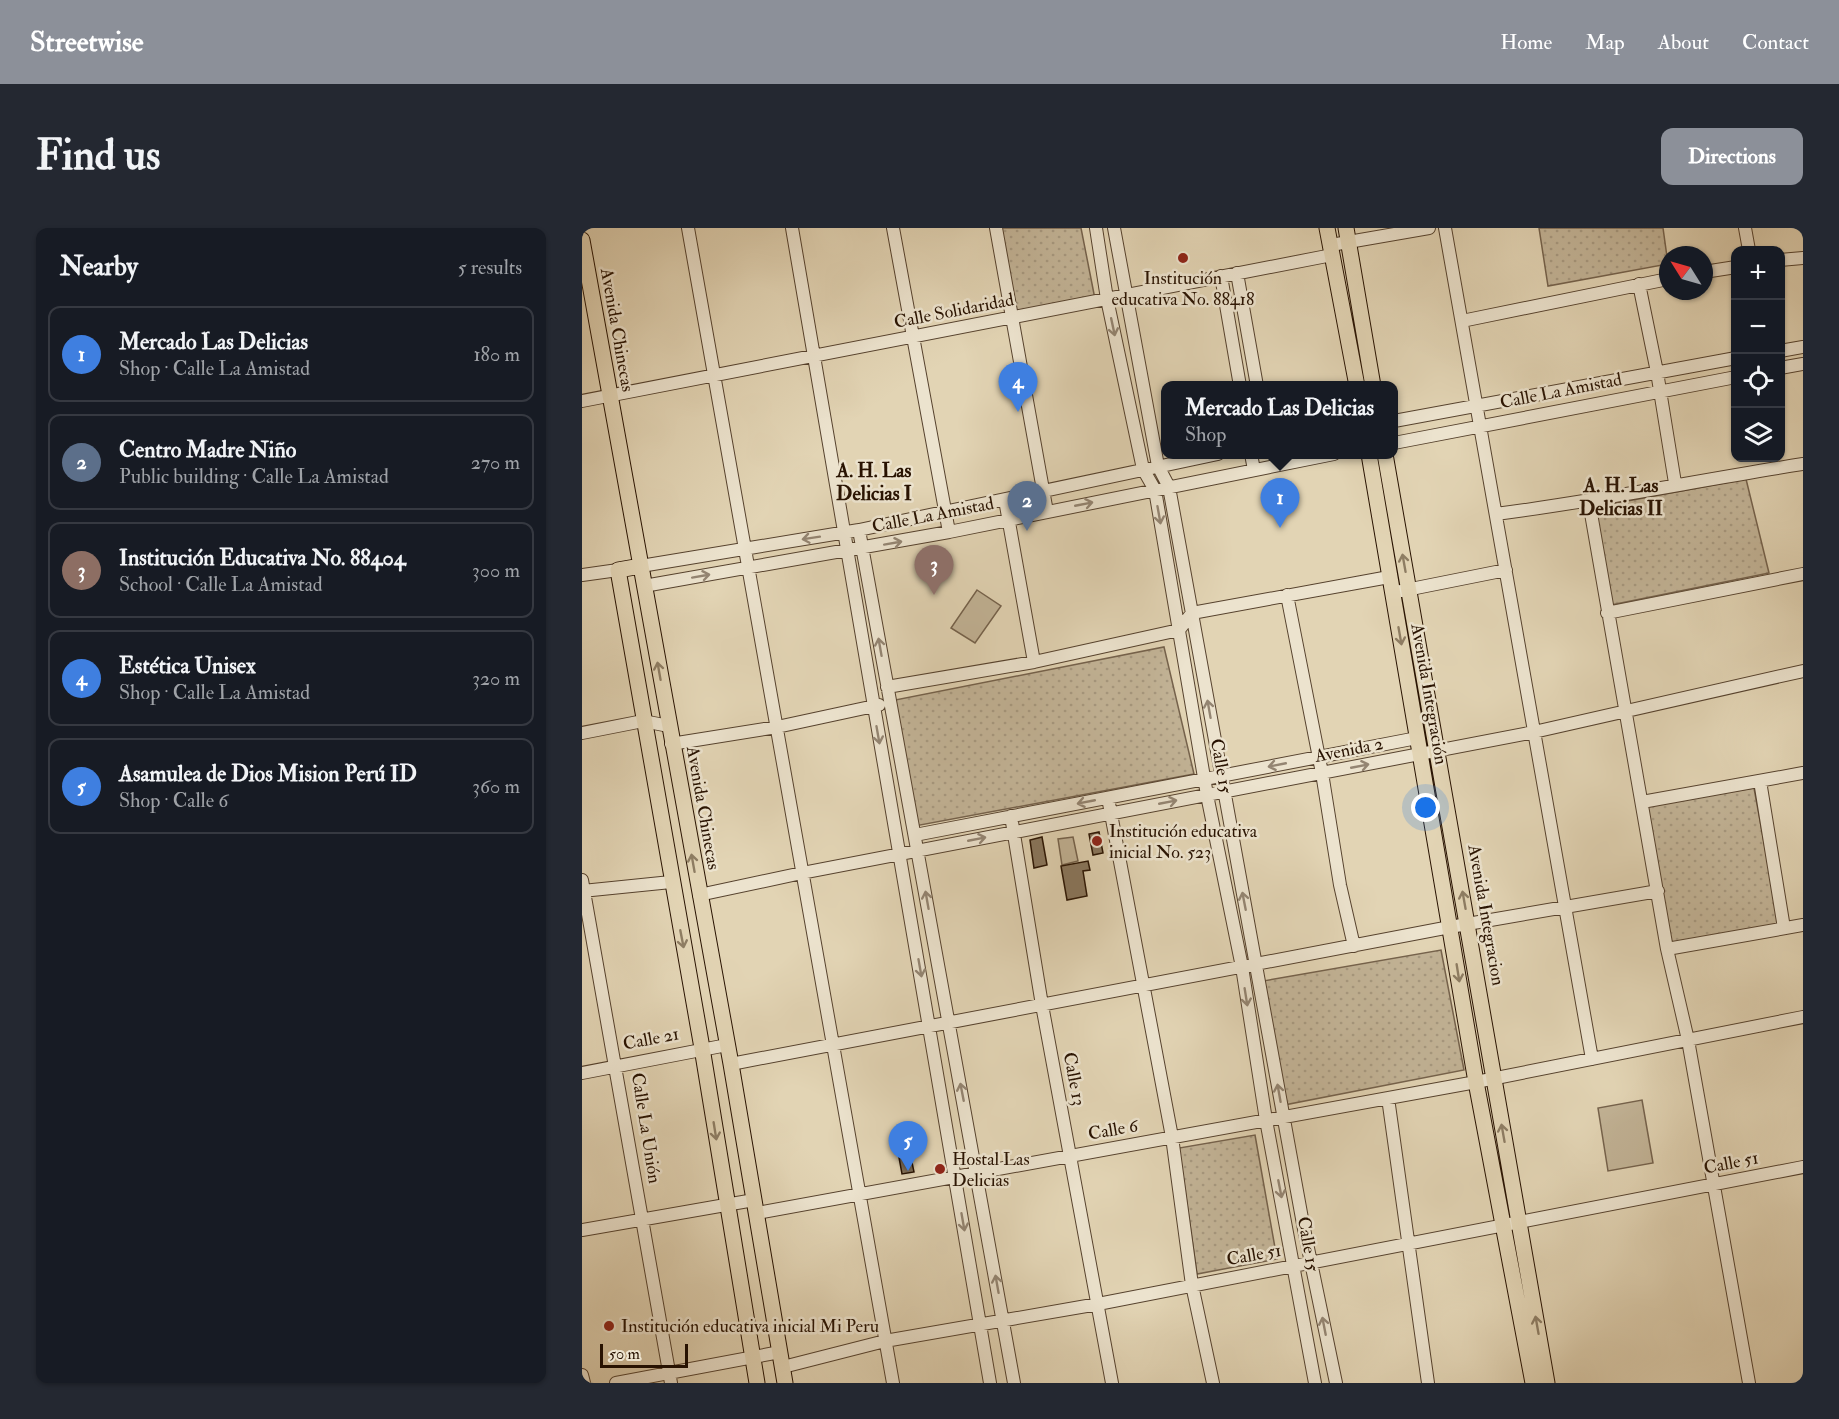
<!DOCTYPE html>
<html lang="en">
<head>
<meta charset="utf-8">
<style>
  body { margin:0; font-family:"IM FELL Double Pica",serif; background:#242831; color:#f1f3f6 }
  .controls { position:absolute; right:18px; top:18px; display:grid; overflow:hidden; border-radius:12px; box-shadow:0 2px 4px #0004 }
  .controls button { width:54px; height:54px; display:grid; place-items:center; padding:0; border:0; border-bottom:2px solid #363941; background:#171b24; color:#f1f3f6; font:30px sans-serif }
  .compass { position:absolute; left:1077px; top:18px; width:54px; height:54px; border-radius:50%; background:#171b24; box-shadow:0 2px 4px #0004; rotate:307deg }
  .scale { position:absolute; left:18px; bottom:15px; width:88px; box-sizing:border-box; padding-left:6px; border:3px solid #281201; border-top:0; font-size:16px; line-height:21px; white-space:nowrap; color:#281201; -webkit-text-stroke:4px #ece3ce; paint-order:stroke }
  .you { position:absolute; left:844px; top:580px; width:21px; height:21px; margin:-15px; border:4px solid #fff; border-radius:50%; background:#1a73e8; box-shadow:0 0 0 9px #1a73e833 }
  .badge { display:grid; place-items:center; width:39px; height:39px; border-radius:50%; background:#8c9099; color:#fff; font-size:20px; font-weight:700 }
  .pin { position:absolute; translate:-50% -50px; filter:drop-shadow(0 2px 3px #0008) }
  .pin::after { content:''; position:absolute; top:32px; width:21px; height:18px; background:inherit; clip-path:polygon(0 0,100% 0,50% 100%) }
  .popup { position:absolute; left:579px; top:153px; width:237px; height:78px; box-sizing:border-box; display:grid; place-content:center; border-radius:12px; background:#171b24; filter:drop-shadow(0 2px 4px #0005); font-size:20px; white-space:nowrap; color:#9ea1a6 }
  .popup b { font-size:22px; color:#f1f3f6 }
  .popup::after { content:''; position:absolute; left:50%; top:100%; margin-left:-12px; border:12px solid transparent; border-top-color:#171b24 }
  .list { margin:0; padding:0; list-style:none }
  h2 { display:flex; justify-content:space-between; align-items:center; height:78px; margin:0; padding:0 24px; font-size:26px }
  h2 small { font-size:20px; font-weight:400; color:#9ea1a6 }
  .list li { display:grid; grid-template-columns:39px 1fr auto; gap:18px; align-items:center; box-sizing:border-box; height:96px; margin:0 12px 12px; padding:0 12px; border:2px solid #363941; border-radius:12px }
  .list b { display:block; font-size:22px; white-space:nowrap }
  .list p { margin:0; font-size:20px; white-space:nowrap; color:#9ea1a6 }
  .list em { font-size:20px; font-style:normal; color:#9ea1a6 }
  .icon { flex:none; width:33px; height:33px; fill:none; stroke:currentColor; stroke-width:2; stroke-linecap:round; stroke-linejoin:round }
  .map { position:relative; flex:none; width:1221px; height:1155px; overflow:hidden; border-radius:12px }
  header { display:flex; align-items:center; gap:36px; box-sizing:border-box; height:84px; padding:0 30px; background:#8c9099; color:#fff }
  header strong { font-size:28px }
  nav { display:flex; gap:33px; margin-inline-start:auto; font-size:21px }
  .intro { display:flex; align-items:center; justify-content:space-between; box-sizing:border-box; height:144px; padding:0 36px }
  h1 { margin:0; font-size:42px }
  .button { padding:15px 27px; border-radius:12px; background:#8c9099; color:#fff; font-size:21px; font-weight:700 }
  main { display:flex; gap:36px; padding:0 36px }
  aside { flex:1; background:#171b24; border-radius:12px; box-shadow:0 2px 4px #0004 }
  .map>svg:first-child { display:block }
  .grass { fill:url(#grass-dots); stroke:#75624c; stroke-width:1.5 }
  .pitch { fill:#c2b396; stroke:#75624c; stroke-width:1.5 }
  .building { fill:#89775e; stroke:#281201; stroke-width:1.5 }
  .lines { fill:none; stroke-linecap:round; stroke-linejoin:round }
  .minor-casing { stroke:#56422e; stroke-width:14 }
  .major-casing { stroke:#281201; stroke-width:17 }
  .minor { stroke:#ece3ce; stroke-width:12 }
  .major { stroke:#e2d4b4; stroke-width:15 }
  .oneway { stroke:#948572 }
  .oneway2 { stroke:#8e7d63 }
  .poi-dot { fill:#8f2418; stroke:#ece3ce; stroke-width:2 }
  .labels { text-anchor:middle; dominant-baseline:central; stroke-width:5; stroke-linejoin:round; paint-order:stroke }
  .poi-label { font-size:18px; fill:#281201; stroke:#ece3ce; text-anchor:start }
  .street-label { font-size:18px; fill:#281201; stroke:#ece3ce }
  .neighbourhood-label { font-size:20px; font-weight:bold; fill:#281201; stroke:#ece3ce }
</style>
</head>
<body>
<header>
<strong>Streetwise</strong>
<nav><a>Home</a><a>Map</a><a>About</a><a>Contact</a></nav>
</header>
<div class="intro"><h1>Find us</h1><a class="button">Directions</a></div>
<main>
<aside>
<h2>Nearby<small>5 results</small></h2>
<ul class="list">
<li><span class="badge" style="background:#3f7fe0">1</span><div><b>Mercado Las Delicias</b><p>Shop · Calle La Amistad</p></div><em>180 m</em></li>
<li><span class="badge" style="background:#5c6f8a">2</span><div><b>Centro Madre Niño</b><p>Public building · Calle La Amistad</p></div><em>270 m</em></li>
<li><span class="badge" style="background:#8d6e63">3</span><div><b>Institución Educativa No. 88404</b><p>School · Calle La Amistad</p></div><em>300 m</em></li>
<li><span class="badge" style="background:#3f7fe0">4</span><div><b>Estética Unisex</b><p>Shop · Calle La Amistad</p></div><em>320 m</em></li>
<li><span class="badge" style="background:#3f7fe0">5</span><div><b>Asamulea de Dios Mision Perú ID</b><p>Shop · Calle 6</p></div><em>360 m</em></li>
</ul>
</aside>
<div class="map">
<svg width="1221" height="1155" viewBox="0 0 1221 1155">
  <defs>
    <pattern id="grass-dots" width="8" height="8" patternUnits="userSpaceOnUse" patternTransform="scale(1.5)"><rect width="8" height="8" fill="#c2b396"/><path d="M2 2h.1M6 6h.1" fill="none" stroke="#a79980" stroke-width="1.8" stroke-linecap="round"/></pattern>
  </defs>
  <rect width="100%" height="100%" fill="#e2d4b4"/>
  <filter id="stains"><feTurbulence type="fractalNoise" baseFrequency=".00333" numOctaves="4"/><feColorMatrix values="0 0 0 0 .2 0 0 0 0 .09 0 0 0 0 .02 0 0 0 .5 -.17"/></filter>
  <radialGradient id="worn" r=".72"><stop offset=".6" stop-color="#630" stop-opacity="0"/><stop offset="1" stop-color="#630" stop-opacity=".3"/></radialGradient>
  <path class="grass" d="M413,0H499L513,71L429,88Z
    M957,0H1081L1086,36L966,58Z
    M1164,251L1187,345L1029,377L1013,279Z
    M582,419L612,546L333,598L308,473Z
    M1172,560L1197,696L1089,716L1065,577Z
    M859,722L882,842L702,877L681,753Z
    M673,907L695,1031L615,1046L597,920Z"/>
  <path class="pitch" d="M395,362L419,378L393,415L369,400Z
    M491,609L496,633L480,637L476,611Z
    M1060,872L1071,935L1026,943L1016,880Z"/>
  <path class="building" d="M517,604L521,625L511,627L507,606Z
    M460,609L465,637L452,640L448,612Z
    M506,633L508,642L501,643L505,668L485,672L479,638Z
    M325,911L332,944L320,946L314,913Z"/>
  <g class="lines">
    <g class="minor-casing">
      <path id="minor" d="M106,0L311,1155
        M210,0L408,1155
        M311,0L367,304
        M414,0L465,284
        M514,0L525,71L561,241L573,262L625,567L660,739L684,892L733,1155
        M532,0L576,238L587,259L721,996L754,1155
        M863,0L1010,831
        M1163,0L1167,22
        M749,17L847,0
        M1198,32L1221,30
        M1122,44L1154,39
        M655,45L675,158
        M639,48L658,158
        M1057,56L1075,144L1093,255
        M880,93L1086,51
        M1198,123L1221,119
        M1198,140L1221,136
        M0,173L750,27
        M812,193L1154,130
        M812,215L1154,149
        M669,226L672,242
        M423,272L452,434
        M1007,274L1085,721L1106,812L1167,1155
        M914,286C1017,273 1118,252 1221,236
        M277,302L432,1155
        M59,338L277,302L636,226
        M0,347L36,342
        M62,358L367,304L752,226
        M819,363L924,342
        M705,367L740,545L758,657L772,718
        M1025,385L1221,346
        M305,459L452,434L597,402L610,385L807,349
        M0,505L61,493L87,498
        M89,516L195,499L297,477
        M1178,553L1202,700
        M526,570L590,909L610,1057L631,1155
        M1060,574L1221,545
        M429,588L460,777L530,1155
        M333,607L835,510
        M0,652L89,1155
        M0,663L89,654
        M117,667L220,645L952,504L1221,443
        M1085,721L1221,697
        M149,836L868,699L1076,663
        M0,845L145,817
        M806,870L846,1155
        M175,985L894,854L1221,789
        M0,1002L172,972
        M201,1139L303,1113L516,1076L1221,939
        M0,1147L2,1155
        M34,1155L198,1124"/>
    </g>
    <g class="major-casing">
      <path id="major" d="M745,0L775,158
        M764,0L791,158
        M0,12L149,836L203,1155
        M787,226L894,854L951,1155
        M803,226L965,1155
        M59,338L36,342L120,820L175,1155"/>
    </g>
    <use href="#minor" class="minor"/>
    <use href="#major" class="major"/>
  </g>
  <defs><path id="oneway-shaft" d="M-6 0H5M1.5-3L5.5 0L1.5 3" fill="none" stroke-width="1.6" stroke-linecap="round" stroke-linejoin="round" transform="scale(1.5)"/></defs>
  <g class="oneway">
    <use href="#oneway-shaft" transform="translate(531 99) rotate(78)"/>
    <use href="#oneway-shaft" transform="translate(502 276) rotate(-11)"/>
    <use href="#oneway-shaft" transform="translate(577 287) rotate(80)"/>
    <use href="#oneway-shaft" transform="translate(229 310) rotate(171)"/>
    <use href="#oneway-shaft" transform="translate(311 315) rotate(-10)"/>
    <use href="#oneway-shaft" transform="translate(119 348) rotate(-10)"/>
    <use href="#oneway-shaft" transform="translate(298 419) rotate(-100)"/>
    <use href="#oneway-shaft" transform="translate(627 481) rotate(-100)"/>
    <use href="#oneway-shaft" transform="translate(296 507) rotate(80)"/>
    <use href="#oneway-shaft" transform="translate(695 537) rotate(169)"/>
    <use href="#oneway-shaft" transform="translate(778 538) rotate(-11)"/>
    <use href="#oneway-shaft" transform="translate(504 574) rotate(169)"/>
    <use href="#oneway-shaft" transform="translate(586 574) rotate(-11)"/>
    <use href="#oneway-shaft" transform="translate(395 611) rotate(-11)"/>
    <use href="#oneway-shaft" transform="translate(345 672) rotate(-100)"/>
    <use href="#oneway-shaft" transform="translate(662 673) rotate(-101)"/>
    <use href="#oneway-shaft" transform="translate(338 740) rotate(80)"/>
    <use href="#oneway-shaft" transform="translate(664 769) rotate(81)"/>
    <use href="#oneway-shaft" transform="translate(380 864) rotate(-101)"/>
    <use href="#oneway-shaft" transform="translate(697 865) rotate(-100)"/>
    <use href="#oneway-shaft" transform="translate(698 961) rotate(79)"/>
    <use href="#oneway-shaft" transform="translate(381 994) rotate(80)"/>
    <use href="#oneway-shaft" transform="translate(415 1056) rotate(-100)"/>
    <use href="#oneway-shaft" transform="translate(742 1098) rotate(-101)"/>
  </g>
  <g class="oneway2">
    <use href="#oneway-shaft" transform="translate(822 335) rotate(-100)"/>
    <use href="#oneway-shaft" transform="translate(818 408) rotate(80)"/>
    <use href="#oneway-shaft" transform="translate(77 443) rotate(-100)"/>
    <use href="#oneway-shaft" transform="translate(111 635) rotate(-100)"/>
    <use href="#oneway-shaft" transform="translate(882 672) rotate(-100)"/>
    <use href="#oneway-shaft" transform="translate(100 711) rotate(79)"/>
    <use href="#oneway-shaft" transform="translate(876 745) rotate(81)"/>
    <use href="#oneway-shaft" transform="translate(133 903) rotate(81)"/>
    <use href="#oneway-shaft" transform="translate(921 905) rotate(-100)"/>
    <use href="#oneway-shaft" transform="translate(955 1097) rotate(-100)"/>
  </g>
  <g class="poi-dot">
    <circle cx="601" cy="30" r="6"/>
    <circle cx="515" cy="613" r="6"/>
    <circle cx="358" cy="941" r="6"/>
    <circle cx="27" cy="1098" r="6"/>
  </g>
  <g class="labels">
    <g class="poi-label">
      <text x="601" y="50" text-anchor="middle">Institución<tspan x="601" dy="21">educativa No. 88418</tspan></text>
      <text x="527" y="603">Institución educativa<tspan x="527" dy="21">inicial No. 523</tspan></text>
      <text x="370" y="931">Hostal Las<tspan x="370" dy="21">Delicias</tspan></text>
      <text x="39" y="1098">Institución educativa inicial Mi Peru</text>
    </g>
    <g class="street-label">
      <text transform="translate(372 83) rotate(-11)">Calle Solidaridad</text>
      <text transform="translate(35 102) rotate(80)">Avenida Chinecas</text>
      <text transform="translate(979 163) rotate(-11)">Calle La Amistad</text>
      <text transform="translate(351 287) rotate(-11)">Calle La Amistad</text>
      <text transform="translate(847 466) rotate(80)">Avenida Integración</text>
      <text transform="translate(767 522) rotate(-11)">Avenida 2</text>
      <text transform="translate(639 538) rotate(80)">Calle 15</text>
      <text transform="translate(121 580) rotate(80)">Avenida Chinecas</text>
      <text transform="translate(904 687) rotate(80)">Avenida Integracion</text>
      <text transform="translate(69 811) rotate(-11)">Calle 21</text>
      <text transform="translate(492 851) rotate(79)">Calle 13</text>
      <text transform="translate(64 900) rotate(81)">Calle La Unión</text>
      <text transform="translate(531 902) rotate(-10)">Calle 6</text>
      <text transform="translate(1149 935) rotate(-11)">Calle 51</text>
      <text transform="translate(726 1016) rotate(80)">Calle 15</text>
      <text transform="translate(672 1027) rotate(-10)">Calle 51</text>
    </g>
    <g class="neighbourhood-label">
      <text x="292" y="242">A. H. Las<tspan x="292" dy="23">Delicias I</tspan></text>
      <text x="1039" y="257">A. H. Las<tspan x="1039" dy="23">Delicias II</tspan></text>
    </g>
  </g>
  <rect width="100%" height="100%" filter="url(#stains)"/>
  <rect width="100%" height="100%" fill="url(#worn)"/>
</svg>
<div class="controls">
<button>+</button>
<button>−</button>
<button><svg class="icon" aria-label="locate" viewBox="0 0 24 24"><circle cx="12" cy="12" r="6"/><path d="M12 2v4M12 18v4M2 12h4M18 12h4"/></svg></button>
<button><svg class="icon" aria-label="layers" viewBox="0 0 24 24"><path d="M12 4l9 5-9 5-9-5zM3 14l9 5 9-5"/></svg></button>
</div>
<svg class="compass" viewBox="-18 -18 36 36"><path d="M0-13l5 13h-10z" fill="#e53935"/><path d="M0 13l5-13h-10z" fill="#9ea1a6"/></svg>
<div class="scale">50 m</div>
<div class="you"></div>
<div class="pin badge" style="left:698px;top:300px;background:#3f7fe0">1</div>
<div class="popup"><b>Mercado Las Delicias</b>Shop</div>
<div class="pin badge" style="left:445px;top:303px;background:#5c6f8a">2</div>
<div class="pin badge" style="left:352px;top:367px;background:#8d6e63">3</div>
<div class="pin badge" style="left:436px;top:184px;background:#3f7fe0">4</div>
<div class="pin badge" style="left:326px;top:943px;background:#3f7fe0">5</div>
</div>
</main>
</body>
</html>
